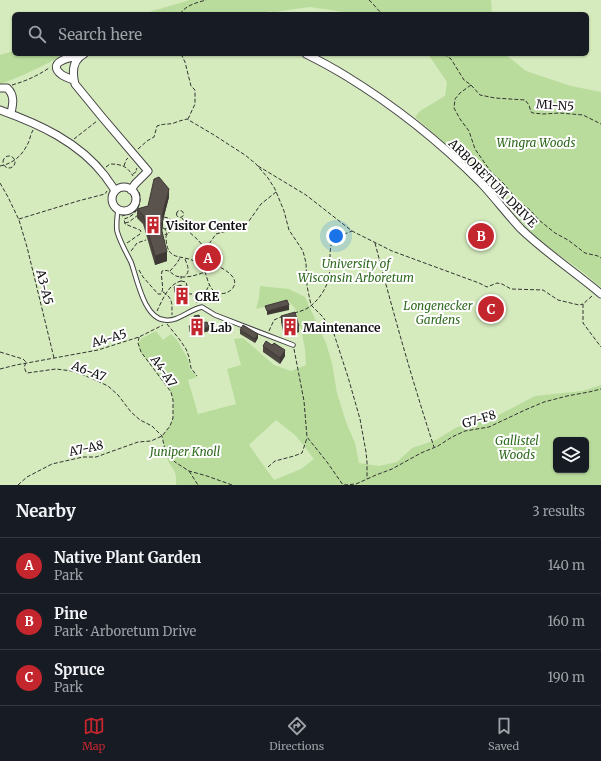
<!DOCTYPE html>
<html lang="en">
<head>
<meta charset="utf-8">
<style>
  body { margin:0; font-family:Merriweather,serif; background:#20242c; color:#f1f3f6 }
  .controls { position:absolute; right:12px; bottom:12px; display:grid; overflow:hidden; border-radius:6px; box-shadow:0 1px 3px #0004 }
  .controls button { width:36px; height:36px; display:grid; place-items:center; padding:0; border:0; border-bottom:1px solid #363941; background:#171b24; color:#f1f3f6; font:20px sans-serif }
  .you { position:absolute; left:336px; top:236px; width:14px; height:14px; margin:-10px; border:3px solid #fff; border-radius:50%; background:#1a73e8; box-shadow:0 0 0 6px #1a73e833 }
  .badge { display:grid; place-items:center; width:26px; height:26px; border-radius:50%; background:#c4262e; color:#fff; font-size:13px; font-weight:700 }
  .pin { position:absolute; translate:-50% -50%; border:2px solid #fff; box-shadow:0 1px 4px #0006 }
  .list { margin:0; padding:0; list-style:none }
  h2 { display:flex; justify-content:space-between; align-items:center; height:52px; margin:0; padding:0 16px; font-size:17px }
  h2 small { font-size:13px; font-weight:400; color:#9ea1a6 }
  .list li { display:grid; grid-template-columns:26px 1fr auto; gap:12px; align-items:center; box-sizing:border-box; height:56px; padding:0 16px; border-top:1px solid #363941 }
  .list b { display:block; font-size:15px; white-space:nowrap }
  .list p { margin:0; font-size:13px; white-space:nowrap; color:#9ea1a6 }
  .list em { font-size:13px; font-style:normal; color:#9ea1a6 }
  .icon { flex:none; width:22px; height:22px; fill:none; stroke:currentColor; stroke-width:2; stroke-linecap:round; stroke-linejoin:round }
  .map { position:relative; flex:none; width:601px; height:485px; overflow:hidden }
  .search { position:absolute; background:#171b24; box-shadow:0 1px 3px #0004; left:12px; right:12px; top:12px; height:44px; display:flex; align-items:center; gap:10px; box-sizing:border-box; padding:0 14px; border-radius:6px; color:#9ea1a6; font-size:15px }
  .sheet { height:220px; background:#171b24 }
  nav { display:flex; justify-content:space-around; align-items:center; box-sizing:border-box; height:56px; border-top:1px solid #363941; background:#171b24; font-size:11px; color:#9ea1a6 }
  nav a { display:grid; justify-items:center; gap:2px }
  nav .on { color:#c4262e }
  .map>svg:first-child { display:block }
  .green { fill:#d5ebbd; fill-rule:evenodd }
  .forest { fill:#b9dc9c; fill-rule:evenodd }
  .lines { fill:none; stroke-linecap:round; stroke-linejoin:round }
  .service-casing { stroke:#444; stroke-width:5.5 }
  .minor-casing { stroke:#444; stroke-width:9 }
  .path { stroke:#333; stroke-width:1; stroke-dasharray:4 2; stroke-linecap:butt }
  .service { stroke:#fff; stroke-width:3.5 }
  .minor { stroke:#fff; stroke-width:7 }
  .wall { fill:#4d4742 }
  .shaded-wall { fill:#3f3936 }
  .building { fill:#5a524d; stroke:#3f3936 }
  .labels { text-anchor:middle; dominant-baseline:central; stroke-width:4; stroke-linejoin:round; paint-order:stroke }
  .street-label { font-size:12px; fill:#111; stroke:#fff }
  .park-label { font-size:12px; font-style:italic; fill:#2f6b1f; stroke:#fff }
  .poi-label { font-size:12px; font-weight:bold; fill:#111; stroke:#fff; text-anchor:start }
</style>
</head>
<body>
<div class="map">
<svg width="601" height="485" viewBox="0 0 601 485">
  <rect width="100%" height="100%" fill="#fffdf5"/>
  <path class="green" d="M0,0H601V485H0ZM14,14H587V54H14ZM556,440H586V470H556Z"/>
  <path class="forest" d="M190,0H491L492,14H357L310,7L274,12L269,11L268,14H142Z
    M14,51V54H64C44,66 22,76 0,84V55Z
    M428,54H505L526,71L571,86L601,92V287L579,269L541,242L517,218L492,190L454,152L415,117L420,111L445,96L447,82Z
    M260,286L289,289L305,297L326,343L332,363L337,393L346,422L355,443L359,463L379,466L397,462L412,448L436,440L457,427L493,418L535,396L582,391L601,385V485H176C177,468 172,471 167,458C165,451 164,443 162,436C164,433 168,429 170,425C175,415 174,403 171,392L141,352L138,343L142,338L156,331L163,340L171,334L177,340L188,359L190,369L197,377L188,380L198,414L236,404L227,369L241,365L234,339L243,338L274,365L291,371L306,365L305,349L302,334L295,308L288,301L256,309L259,298ZM276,420L296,436L314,459L301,469L274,480L249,445ZM556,440H586V470H556Z"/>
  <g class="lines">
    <g class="service-casing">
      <path id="service" d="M118,210C117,217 116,224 117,231C120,242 126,252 131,262C137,278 144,319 165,320C178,322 190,309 202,307L215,315L293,345"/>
    </g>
    <g class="minor-casing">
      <path id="minor" d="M84,54C72,60 72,72 75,84L102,117L148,171L135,184L131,190
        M306,54C320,61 333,68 346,76C395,106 440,142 481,183C495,198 507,214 521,229C546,253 575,272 601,294
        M74,80C70,79 66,77 62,75C46,63 68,57 78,57
        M0,88H7C15,95 13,104 11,113
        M0,110C39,124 79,142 105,176C108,181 112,185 115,191
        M112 199a12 12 0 1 1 24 0a12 12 0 1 1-24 0Z"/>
    </g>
    <path class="path" d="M369,0C374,4 377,10 383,14
      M180,14C186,5 196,3 206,0
      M181,54L185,62L191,86L195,90V104L188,119
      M444,54L451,59L464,80L471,85L480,95L495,98L525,100L529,105L531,112L533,113L543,114L560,113L583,115L601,124
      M12,85C26,81 37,76 49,68
      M471,85L460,93L455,99L454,108L460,119L469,131L475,149L491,172L504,184L518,201L530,210L539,220L555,233L568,240L585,253L598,256L601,258
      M74,139L97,121
      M138,149L147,141L154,137L157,126C165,123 168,125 174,123C179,121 183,120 187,119L214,135L245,155L256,164L268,178L275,189L284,211L289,230L303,251L306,263L307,286L311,305L322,316L333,331L348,377L360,419L366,452L367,462V479
      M3 162a6 6 0 1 1 12 0a6 6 0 1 1-12 0Z
      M0,166C12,164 22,156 27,145C30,141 30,135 33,130
      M124,166L126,160L128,158
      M258,166L306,195L352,231L392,251L479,283L487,287L497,283L502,284L511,289L543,290L558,300L579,305L583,304
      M106,167L110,164C121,164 127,166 133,176
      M133,174L137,171L136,170L137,168
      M0,183L8,197L19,220L27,247L54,358
      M176.5 214a3.5 3.5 0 1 1 7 0a3.5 3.5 0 1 1-7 0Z
      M122,216L136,211
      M164,217L168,218L173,221
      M182,218L184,221L185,228
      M19,219L78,201L105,194L107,191
      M125,223L129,222L138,215
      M163,228L165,229L167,234L163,235
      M165,229L171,226L177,217
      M127,243L140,234L141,231L140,230L125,224L124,219C136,216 143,204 139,192
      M375,243C393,312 412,380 434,447
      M204,247L209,244L216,234L234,229L242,224L249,221L261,204L276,192
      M131,251L137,243L146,240
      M185,259C187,265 191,271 185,276
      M139,270L143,277L158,294H161C165,287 160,279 162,271C170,269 170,273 176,276C185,279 197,275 205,272C207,277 208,284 212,289C222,301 242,287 232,276C226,269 217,266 209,261L204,247L198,240L187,230L182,228L176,229L169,232L166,236C166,265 184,252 199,264C201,266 203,269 205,272
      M170,271L177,263L180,258
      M181,281L186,282L189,294
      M163,292C173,298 172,304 172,315
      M188,294H192L194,296L197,303
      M592,296L583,304V323L601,347
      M202,302V300L209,285
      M157,311C162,301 168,284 181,281V276
      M294,313C298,312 302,311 306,309C317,303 327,289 329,276C331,266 329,255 331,245L342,235L352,231
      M167,324L180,340L186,349L189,357L191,368L197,376
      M269,331L274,320L281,317
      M294,349L304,401L307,437L327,462L343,485
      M0,352L23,359L26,362
      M26,363L24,367L26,372L27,373L56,369L72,371L91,378L108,386L118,395L131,412L140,420L152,426L162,436L165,450L170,457L175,462L189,471L207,476L232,485
      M0,369L16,365L98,350L139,337L163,325
      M268,467L275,461L294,456L302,453L307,438
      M189,471L198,485
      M18,485L27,477L52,464L83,457H96L138,442L151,441L162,436L170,426L173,418V400L171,392L141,352L138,343L139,337
      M344,485L356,484L376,475L392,469L421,453L438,446L452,437L465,431L489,427L525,410L544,402L567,396L589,392L601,389"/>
    <use href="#service" class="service"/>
    <use href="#minor" class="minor"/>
  </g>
  <path class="wall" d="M169,197L163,220V226L162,231L167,261L155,265L143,224L137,218V209L148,206Z
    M174,287L182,288L189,298L186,300V303L180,305L174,291Z
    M194,316L209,331L191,336L189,330V326L192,325V322H195Z
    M281,316L299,332L284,336L281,322Z
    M240,330L258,338L255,343L240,334Z
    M263,346L285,356L280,364L263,352Z"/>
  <path class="shaded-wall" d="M169,189V197L163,220V226L162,231V216Z
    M167,252V261L155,265V256Z
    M189,294V298L186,300V303L180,305V301L185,296Z
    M289,305V310L267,315V311Z
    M299,326V332L284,336V330Z
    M209,327V331L191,336V331Z
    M258,334V338L255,343V339Z
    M285,350V356L280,364V358Z"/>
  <path class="building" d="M159,177L169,189L162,216L163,218V220L162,223H160L167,252L155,256L143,215L137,209L148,206L154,179Z
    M181,285L182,288L186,286L189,294L185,296L186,299L180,301L174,287Z
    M287,300L289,305L267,311L265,306Z
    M295,312L299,326L284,330L281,316Z
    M199,315L201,323L207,322L209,327L191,331L189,326L193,325L192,322H196L194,316Z
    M243,325L258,334L255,339L240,330Z
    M266,341L272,345L274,343L285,350L280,358L263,346Z"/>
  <defs>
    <g id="building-bare" transform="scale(1.38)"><path d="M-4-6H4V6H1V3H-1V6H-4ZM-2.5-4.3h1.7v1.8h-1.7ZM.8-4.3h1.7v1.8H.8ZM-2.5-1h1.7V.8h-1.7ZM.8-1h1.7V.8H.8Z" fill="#c4262e" stroke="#fff" stroke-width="2.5" paint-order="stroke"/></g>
  </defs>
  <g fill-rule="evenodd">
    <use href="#building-bare" x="153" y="225"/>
    <use href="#building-bare" x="182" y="296"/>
    <use href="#building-bare" x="197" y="327"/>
    <use href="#building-bare" x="290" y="327"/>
  </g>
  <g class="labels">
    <g class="street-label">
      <text transform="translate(555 105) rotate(4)">M1-N5</text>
      <text transform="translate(493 183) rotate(45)">ARBORETUM DRIVE</text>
      <text transform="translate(45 287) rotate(76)">A3-A5</text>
      <text transform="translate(109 338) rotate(-16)">A4-A5</text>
      <text transform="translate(89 371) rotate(21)">A6-A7</text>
      <text transform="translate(164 371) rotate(55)">A4-A7</text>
      <text transform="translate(479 419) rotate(-17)">G7-F8</text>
      <text transform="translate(86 448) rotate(-12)">A7-A8</text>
    </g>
    <g class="park-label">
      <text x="536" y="142">Wingra Woods</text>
      <text x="356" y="263">University of<tspan x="356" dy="14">Wisconsin Arboretum</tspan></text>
      <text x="438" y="305">Longenecker<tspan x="438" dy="14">Gardens</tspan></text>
      <text x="517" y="440">Gallistel<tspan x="517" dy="14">Woods</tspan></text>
      <text x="185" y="451">Juniper Knoll</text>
    </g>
    <g class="poi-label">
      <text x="166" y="225">Visitor Center</text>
      <text x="195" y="296">CRE</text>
      <text x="210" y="327">Lab</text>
      <text x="303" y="327">Maintenance</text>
    </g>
  </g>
</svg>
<div class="controls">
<button><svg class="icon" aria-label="layers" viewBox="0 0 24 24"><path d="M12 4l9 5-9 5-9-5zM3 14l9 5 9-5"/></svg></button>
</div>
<div class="you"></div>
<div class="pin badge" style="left:208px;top:258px">A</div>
<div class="pin badge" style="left:481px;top:236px">B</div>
<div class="pin badge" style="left:491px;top:309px">C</div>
<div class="search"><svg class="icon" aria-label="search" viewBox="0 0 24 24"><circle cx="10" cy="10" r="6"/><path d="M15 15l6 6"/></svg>Search here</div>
</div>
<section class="sheet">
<h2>Nearby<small>3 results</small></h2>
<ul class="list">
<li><span class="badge">A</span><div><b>Native Plant Garden</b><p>Park</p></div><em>140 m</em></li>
<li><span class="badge">B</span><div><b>Pine</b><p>Park · Arboretum Drive</p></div><em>160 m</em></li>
<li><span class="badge">C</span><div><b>Spruce</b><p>Park</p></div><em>190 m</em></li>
</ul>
</section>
<nav>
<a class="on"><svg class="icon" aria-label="map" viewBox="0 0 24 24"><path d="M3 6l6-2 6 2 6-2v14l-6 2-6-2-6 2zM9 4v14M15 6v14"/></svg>Map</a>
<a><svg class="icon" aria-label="directions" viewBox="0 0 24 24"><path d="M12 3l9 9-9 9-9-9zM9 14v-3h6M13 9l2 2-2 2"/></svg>Directions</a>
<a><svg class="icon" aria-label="saved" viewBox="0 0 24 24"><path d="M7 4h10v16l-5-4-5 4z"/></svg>Saved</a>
</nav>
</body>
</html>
